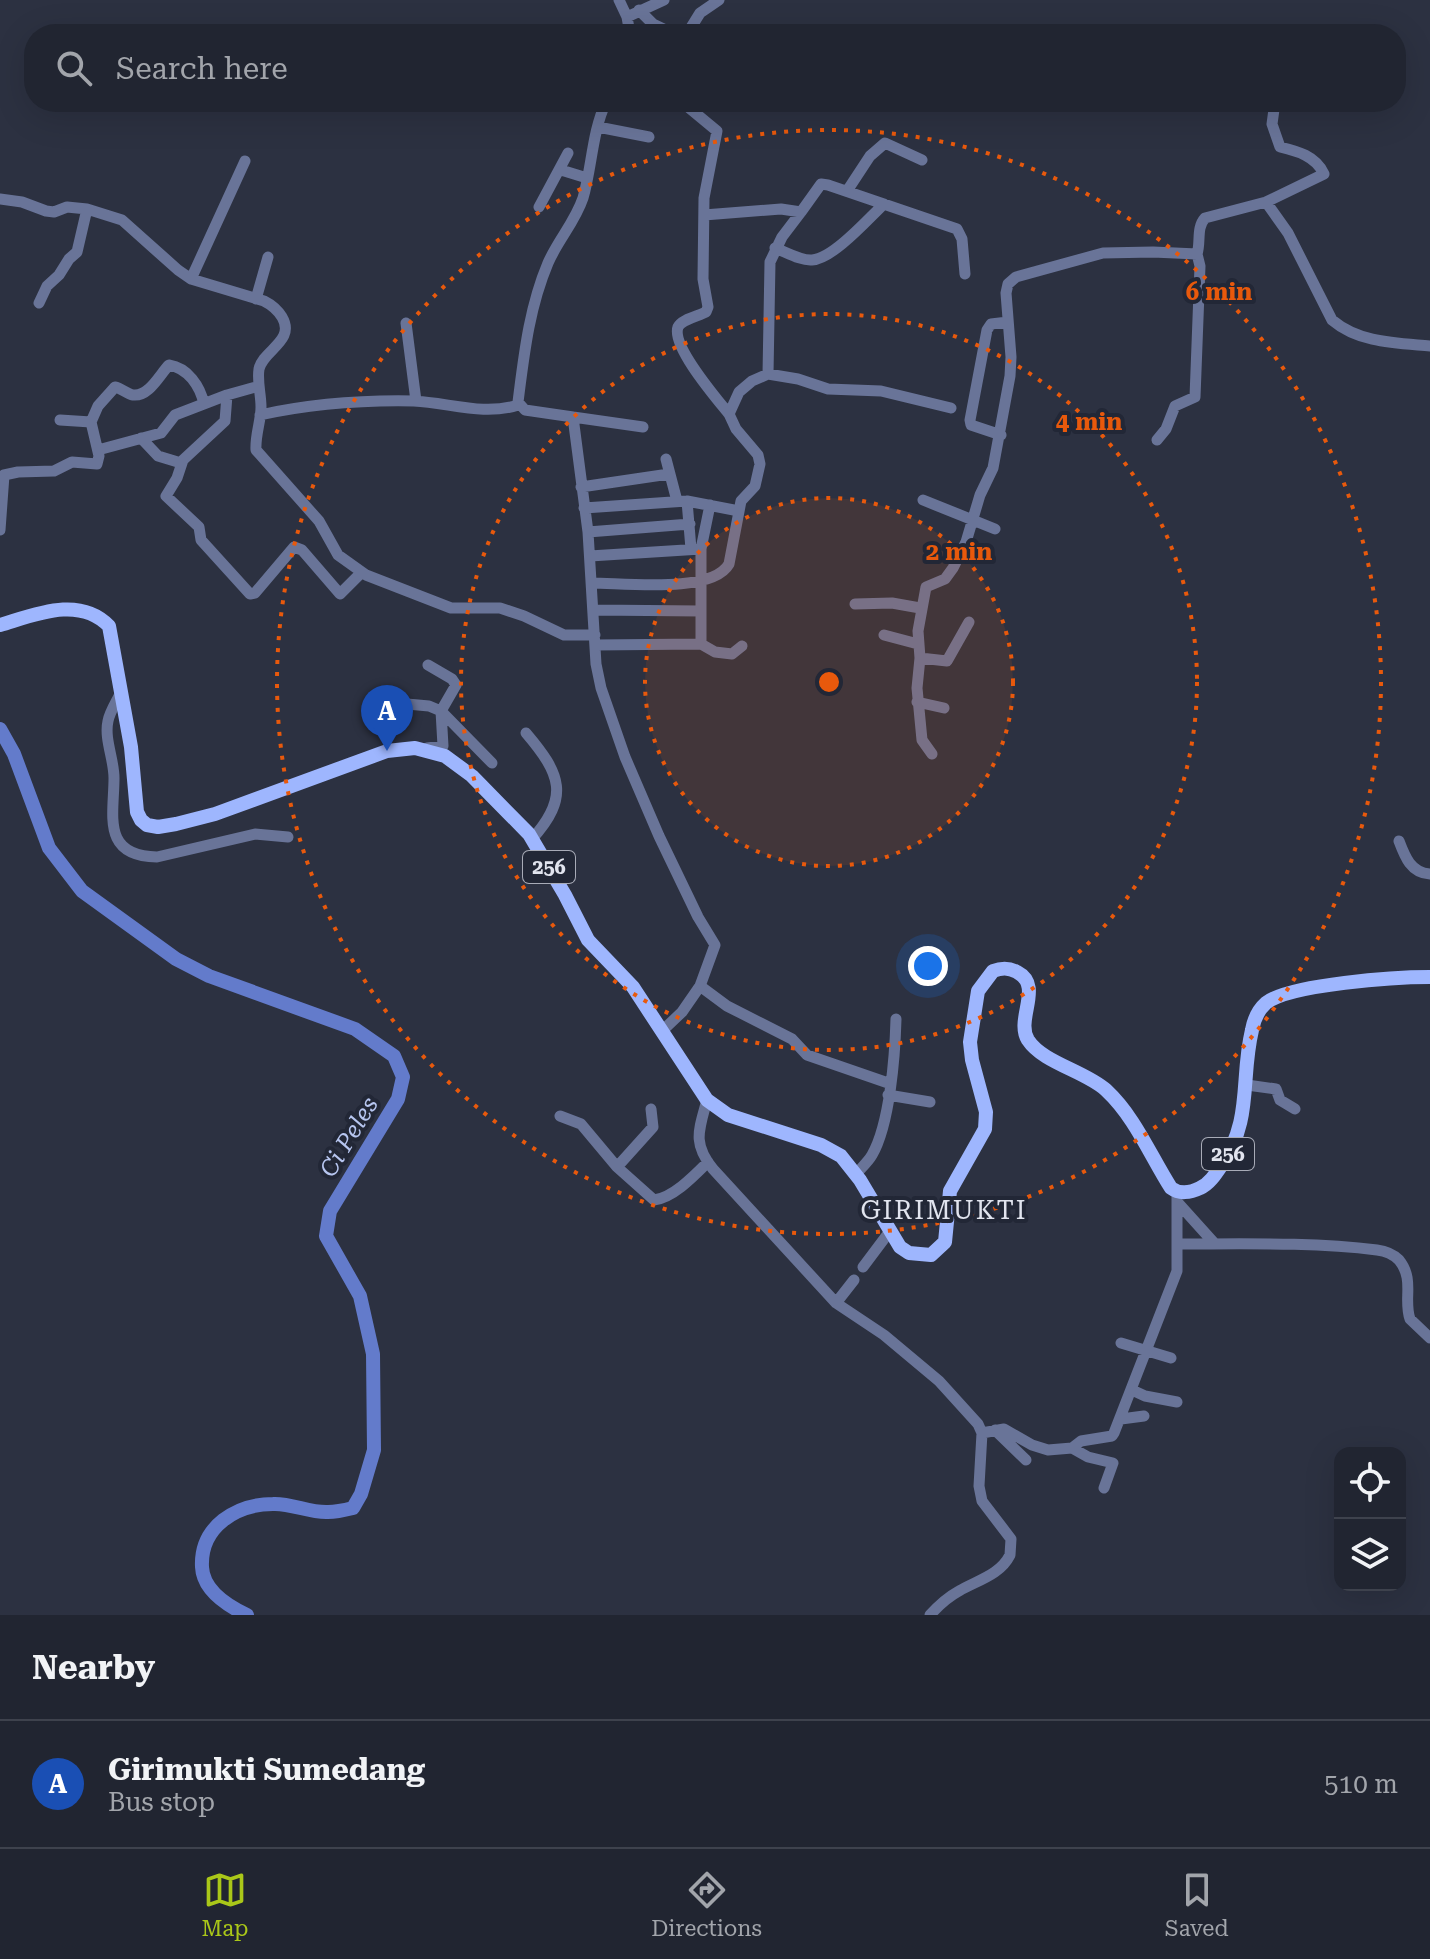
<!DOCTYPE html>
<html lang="en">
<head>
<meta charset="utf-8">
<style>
  body { margin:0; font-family:"Roboto Serif",serif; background:#292d39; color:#f1f3f6 }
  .controls { position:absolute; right:24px; bottom:24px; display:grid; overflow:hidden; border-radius:16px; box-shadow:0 8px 32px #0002 }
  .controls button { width:72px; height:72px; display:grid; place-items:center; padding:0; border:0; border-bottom:2px solid #3e424d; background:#212531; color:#f1f3f6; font:40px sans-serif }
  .you { position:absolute; left:928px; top:966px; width:28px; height:28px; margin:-20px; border:6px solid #fff; border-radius:50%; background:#1a73e8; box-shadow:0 0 0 12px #1a73e833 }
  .badge { display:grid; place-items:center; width:52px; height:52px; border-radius:50%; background:#aac719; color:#fff; font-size:26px; font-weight:700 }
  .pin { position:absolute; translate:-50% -66px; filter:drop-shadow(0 2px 4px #0008) }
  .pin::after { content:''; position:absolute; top:42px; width:28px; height:24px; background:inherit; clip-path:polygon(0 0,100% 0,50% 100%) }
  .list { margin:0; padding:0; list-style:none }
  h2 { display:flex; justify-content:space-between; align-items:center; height:104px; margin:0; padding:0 32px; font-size:34px }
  h2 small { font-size:26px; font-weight:400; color:#a2a5ab }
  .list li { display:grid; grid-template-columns:52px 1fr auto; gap:24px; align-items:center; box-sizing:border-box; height:128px; padding:0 32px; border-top:2px solid #3e424d }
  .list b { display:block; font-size:30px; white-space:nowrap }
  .list p { margin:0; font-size:26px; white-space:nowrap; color:#a2a5ab }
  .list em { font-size:26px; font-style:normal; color:#a2a5ab }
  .icon { flex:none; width:44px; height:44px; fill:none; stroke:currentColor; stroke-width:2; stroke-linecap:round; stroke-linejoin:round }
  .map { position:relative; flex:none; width:1430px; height:1615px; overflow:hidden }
  .search { position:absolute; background:#212531; box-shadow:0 8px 32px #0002; left:24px; right:24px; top:24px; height:88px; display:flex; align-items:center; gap:20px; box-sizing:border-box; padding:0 28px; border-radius:32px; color:#a2a5ab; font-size:30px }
  .sheet { height:232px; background:#212531 }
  nav { display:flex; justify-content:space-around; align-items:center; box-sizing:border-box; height:112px; border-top:2px solid #3e424d; background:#212531; font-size:22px; color:#a2a5ab }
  nav a { display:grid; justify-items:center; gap:4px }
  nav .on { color:#aac719 }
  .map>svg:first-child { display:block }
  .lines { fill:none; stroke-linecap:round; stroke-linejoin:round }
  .river { stroke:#637bcb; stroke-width:14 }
  .minor { stroke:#697498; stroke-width:11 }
  .major { stroke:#9eb6fe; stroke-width:14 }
  .ring { fill:none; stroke:#e8590c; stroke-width:4; stroke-dasharray:4 8 }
  .labels { text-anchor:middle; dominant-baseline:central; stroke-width:8; stroke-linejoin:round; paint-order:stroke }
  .shield { fill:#222736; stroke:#a8abb7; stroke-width:2 }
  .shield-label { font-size:20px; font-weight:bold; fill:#e1e4ee }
  .water-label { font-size:24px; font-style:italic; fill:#b7c6f0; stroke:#222736 }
  .quarter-label { font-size:26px; letter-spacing:2px; fill:#e1e4ee; stroke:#222736 }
  .centre { fill:#e8590c; stroke:#222736; stroke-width:4 }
  .ring-label { font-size:24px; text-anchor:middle; font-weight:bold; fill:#e8590c; stroke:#222736; stroke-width:8; stroke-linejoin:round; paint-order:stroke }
</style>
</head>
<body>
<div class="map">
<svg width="1430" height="1615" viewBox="0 0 1430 1615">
  <rect width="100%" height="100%" fill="#2c3141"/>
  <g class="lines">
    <path class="river" d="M0,729L14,754L49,848L82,891L176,959L209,976L355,1029L394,1056L403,1077L398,1099L330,1211L326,1236L360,1296L373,1354L374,1450L361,1494L353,1508C345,1510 336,1512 328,1512C310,1513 291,1503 273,1504C237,1504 200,1526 202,1567C203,1590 228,1606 247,1615"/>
    <path class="minor" d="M619,0L627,17L630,34
      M639,10L653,24L674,34
      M627,17L664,0
      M687,34L700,13L719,0
      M606,102C592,132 592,167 583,198C575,222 558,240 548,263C529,308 524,355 518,402L525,410L573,417L588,532L596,664L601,688L625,757L659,836L698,917L715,945L700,986L682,1012L662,1031
      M682,102L717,131L704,198L703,279L708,307L706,312C699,316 682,319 678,327C671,346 717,399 729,414
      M598,127L649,137
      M561,170L587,178
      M847,191L870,156L885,143L922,160
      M0,199L22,202L46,211L54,212L67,207L87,209L122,220L178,270L191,279L264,301C272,305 277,309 282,317C296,341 263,350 259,369C257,382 261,394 261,407C261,421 255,435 256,450L319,521L338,555L366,575L451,608H500L524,616L564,635H595
      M1266,202L1324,174C1316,156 1297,151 1280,147L1272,124L1275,102
      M539,207L568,153
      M704,215L781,209L801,212L821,184L828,185L957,229L962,239L965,274
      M775,248C786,252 801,261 812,260C833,259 869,218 884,204
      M191,279L245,161
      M256,299L268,257
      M39,303L47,286L59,275L69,259L77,252L87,209
      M406,323L416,401
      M768,374L770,262L782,237L801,212
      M227,395L225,421L183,460L177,478L166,496L199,527L201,540L250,594L255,593L294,547L302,550L340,594L361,573
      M260,415C310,404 364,400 414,401C450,403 484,416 518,405
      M573,417L643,427
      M60,420L91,422L98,406L115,387C121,388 127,394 133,395C149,397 160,374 169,365C188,368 200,386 204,404
      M1001,435L971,425L970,420L987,330L991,324L1008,322
      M141,438L158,456L181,463
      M1157,440L1166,429L1175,406L1195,397L1200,266L1197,254
      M98,450L161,433L175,415L227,395L259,386
      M666,459L677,501
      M581,487L669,474
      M923,500L995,529
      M687,501L691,549
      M584,508L687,501L739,511
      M0,530L4,475L18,472L54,471L72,462L97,464L99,456L91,422
      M588,532L690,524
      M701,549L710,505
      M590,556L701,549V644
      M592,583C624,583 712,594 729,564L741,501L755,486L760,464L758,455L736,429L729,414L739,392L752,381L768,374L798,379L828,389L881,391L951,408
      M855,604L892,603L920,608
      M594,610L700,611
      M884,635L918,644
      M595,645L701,644L715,652L732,654L742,646
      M920,658L947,661L969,622
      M121,692C117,701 110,711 108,721C104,739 114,759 114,778C114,815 101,856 157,857L255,834L288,837
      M385,702L429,706L441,711L492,763
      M917,702L944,708
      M526,733C561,774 570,797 532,839
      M427,748L443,746L441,711L456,685L452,679L428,665
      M932,754L922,740L917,688L920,658L918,631L926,587L945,579L953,568L966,542L980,495L993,468L1010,376L1011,357L1006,293L1008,284L1016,277L1103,253L1153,252L1197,254C1201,242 1196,228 1205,218L1266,202L1288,233L1332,320C1359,343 1396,343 1430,346
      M1399,841C1405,857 1411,873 1430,874
      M700,986L727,1006L792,1039L807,1055L891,1084
      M1247,1085L1276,1089L1280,1100L1295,1109
      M888,1095L930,1102
      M707,1100C699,1130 692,1143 713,1169L836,1303L884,1335L939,1381L978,1424L982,1433L979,1486L982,1501L1011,1539L1010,1555C1000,1575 978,1580 959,1591C948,1597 939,1605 930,1615
      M560,1116L581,1124L617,1167L654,1200C673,1198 694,1176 708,1162
      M617,1167L653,1127L651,1109
      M856,1174C861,1168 868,1162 872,1155C890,1124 895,1055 896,1019
      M1179,1204L1215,1244
      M1178,1244C1243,1244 1312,1242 1377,1250C1385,1251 1393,1254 1399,1260C1415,1280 1403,1299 1410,1319L1430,1338
      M863,1267L890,1231
      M836,1303L854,1280
      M1121,1343L1171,1358
      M1132,1390L1145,1396L1177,1402
      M1121,1419L1144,1416
      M995,1430L1026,1460
      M982,1433L1004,1429L1032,1445L1048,1450L1072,1448L1081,1441L1112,1436L1114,1433L1177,1271V1192
      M1072,1448L1088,1457L1113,1463L1104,1488"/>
    <path class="major" d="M0,625C34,615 79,595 109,626L131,747L137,812L141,820L147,825L158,827L176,824L215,814L387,751L415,748L445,756L472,776L529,834L565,895L588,940L633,987L707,1100L728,1115L821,1145L841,1156L860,1180L900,1247L909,1253L931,1255L945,1242L950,1191L985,1129L986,1112L972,1060L970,1042L978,991L993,971C1001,968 1008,967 1017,972C1044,986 1015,1019 1028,1040C1043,1063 1085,1071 1106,1090C1135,1117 1150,1155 1171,1188C1179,1194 1190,1193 1200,1188C1209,1184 1215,1175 1221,1166C1253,1119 1240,1080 1252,1030C1254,1019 1258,1010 1266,1003C1290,984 1397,977 1430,977"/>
  </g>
  <circle cx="829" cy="682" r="184" fill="#e8590c" fill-opacity=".12"/>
  <g class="ring">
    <circle cx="829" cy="682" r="184"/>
    <circle cx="829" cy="682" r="368"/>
    <circle cx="829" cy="682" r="552"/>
  </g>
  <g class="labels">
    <g class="shield">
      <rect x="523" y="851" width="52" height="32" rx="6"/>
      <rect x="1202" y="1138" width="52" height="32" rx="6"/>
    </g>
    <g class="shield-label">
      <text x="549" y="867">256</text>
      <text x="1228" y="1154">256</text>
    </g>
    <g class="water-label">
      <text transform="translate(349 1137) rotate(-59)">Ci Peles</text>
    </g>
    <g class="quarter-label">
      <text x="944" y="1210">GIRIMUKTI</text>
    </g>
  </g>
  <circle cx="829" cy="682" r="12" class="centre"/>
  <g class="ring-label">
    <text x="1219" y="300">6 min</text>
    <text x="1089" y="430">4 min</text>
    <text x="959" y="560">2 min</text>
  </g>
</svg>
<div class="controls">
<button><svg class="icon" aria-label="locate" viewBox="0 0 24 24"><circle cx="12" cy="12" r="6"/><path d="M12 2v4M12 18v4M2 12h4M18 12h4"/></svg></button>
<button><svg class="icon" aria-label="layers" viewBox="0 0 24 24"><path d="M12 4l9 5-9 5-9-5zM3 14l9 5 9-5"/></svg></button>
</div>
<div class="you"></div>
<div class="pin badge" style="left:387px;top:751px;background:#1a4fb4">A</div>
<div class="search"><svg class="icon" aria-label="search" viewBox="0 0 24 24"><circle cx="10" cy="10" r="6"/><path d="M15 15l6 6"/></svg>Search here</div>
</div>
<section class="sheet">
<h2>Nearby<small></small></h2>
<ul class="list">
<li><span class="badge" style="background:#1a4fb4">A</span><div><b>Girimukti Sumedang</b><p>Bus stop</p></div><em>510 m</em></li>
</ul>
</section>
<nav>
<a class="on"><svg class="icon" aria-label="map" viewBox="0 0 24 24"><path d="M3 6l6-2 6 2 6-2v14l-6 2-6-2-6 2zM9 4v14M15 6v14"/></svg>Map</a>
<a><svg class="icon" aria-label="directions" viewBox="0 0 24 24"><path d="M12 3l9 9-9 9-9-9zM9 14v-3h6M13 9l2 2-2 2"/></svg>Directions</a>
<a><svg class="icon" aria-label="saved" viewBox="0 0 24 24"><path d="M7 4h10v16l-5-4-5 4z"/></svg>Saved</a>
</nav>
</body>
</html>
